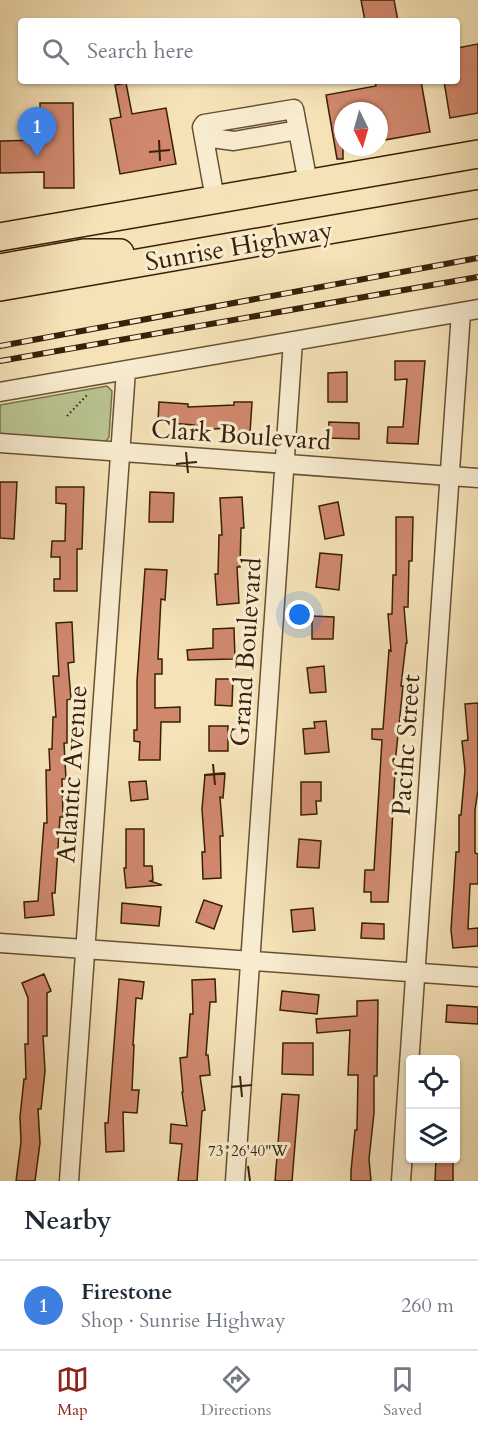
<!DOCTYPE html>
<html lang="en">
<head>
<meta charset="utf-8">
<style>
  body { margin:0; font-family:Cardo,serif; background:#f2f2f3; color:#1f2937 }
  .controls { position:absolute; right:18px; bottom:18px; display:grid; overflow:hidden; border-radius:6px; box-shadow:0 2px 4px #0004 }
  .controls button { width:54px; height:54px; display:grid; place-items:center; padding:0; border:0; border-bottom:2px solid #e0e1e3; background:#fff; color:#1f2937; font:30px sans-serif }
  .compass { position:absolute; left:334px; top:102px; width:54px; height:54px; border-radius:50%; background:#fff; box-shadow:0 2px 4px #0004; rotate:175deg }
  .you { position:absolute; left:300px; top:615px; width:21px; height:21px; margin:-15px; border:4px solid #fff; border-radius:50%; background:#1a73e8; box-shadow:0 0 0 9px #1a73e833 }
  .badge { display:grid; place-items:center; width:39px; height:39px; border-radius:50%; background:#8f2418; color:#fff; font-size:20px; font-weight:700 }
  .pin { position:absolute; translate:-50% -50px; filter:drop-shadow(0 2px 3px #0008) }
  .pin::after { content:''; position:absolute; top:32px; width:21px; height:18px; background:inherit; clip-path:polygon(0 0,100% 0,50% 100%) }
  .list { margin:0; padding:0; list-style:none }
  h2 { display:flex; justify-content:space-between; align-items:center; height:78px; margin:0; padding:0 24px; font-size:26px }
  h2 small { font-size:20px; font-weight:400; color:#747a83 }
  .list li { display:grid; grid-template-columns:39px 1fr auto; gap:18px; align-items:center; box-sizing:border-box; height:90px; padding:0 24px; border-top:2px solid #e0e1e3 }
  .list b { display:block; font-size:22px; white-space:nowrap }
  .list p { margin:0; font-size:20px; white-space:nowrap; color:#747a83 }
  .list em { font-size:20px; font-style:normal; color:#747a83 }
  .icon { flex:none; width:33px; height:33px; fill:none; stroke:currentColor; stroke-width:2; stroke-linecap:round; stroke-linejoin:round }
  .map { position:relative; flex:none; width:478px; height:1181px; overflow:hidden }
  .search { position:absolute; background:#fff; box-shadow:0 2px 4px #0004; left:18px; right:18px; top:18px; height:66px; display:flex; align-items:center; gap:15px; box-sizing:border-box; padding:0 21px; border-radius:6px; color:#747a83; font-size:22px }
  .sheet { height:168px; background:#fff }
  nav { display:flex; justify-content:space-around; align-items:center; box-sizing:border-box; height:84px; border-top:2px solid #e0e1e3; background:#fff; font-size:16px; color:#747a83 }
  nav a { display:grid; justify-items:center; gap:3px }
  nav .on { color:#8f2418 }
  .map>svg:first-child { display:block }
  .green { fill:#b9c490; stroke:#79724c; stroke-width:1.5 }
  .building { fill:#d0886d; stroke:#392007; stroke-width:1.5 }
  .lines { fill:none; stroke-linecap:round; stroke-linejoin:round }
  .minor-casing { stroke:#685033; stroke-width:21 }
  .highway-casing { stroke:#392007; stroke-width:30 }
  .path { stroke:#392007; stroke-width:2; stroke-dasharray:1.5 3; stroke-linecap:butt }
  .minor { stroke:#f8ecd0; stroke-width:18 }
  .highway { stroke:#f5e2b7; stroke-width:27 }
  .rail-casing { stroke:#392007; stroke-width:6 }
  .rail { stroke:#f8ecd0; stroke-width:4; stroke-dasharray:11; stroke-linecap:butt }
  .ticks { fill:none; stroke:#392007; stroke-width:2 }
  .labels { text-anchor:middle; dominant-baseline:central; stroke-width:6; stroke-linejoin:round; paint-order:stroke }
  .street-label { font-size:26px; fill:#392007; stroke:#f8ecd0 }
  .ticks-label { font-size:15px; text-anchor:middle; fill:#392007; stroke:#f8ecd0; stroke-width:6; stroke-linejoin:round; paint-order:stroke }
</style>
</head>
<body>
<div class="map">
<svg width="478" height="1181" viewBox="0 0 478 1181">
  <rect width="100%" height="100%" fill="#f5e2b7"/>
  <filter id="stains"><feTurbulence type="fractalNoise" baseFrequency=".00333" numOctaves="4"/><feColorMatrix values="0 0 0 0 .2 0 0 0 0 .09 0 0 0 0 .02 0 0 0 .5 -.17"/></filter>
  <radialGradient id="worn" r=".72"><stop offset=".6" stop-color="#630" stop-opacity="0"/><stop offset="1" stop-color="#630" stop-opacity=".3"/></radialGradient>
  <path class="green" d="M107,386L112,391L109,437L105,443L0,436V405Z"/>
  <path class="building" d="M361,0H394L398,21H365Z
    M478,44V113L450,118L444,81H457V48Z
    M375,81H421L430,132L379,141V111H343V159H337L326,95L376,86Z
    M126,83L132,114L166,108L176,164L120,174L110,119L121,117L115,85Z
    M40,103H73L74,188H44V172L0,173V141L41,140Z
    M395,361H425L418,444L387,443L388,427H403L407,379L395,380Z
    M347,372V402H328V373Z
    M159,402L188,404V407L234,405V402H252L250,433L232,432L233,428L194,430V425L158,422Z
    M329,422L359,423V439L328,438Z
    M0,482H17L14,539L0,538Z
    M56,487H84L82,549H77V591H54V579H60V557H51L52,541H65L66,504L56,503Z
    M150,492L174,493L173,522H149Z
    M242,497L244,528H241L240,567H237L239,603L217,605L215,574H218L219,535H222L220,498Z
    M338,502L344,535L325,539L319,506Z
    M396,517H413L412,561H409L408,607H404L407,643H406L401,686H403L396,754L388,902H371V892H364L365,870H374L382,740L372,739V729H383L389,650L391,651L388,614H392L393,575H396Z
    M320,553L342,555L339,590L316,587Z
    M145,569L167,570L165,600L161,599L159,637L158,659H162V674H155V708L180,707V722H161L160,760H139L140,742L134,741V730H137V681Z
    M312,616L334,617L333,639H312Z
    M72,622L74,662L68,663L71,699L67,700V743H64L66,779H62L63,817H60L55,893H52L54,915L25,918L24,902L38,901L44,823H47L46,770H50L49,749H52L53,717H56L53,676H59L56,623Z
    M234,628L235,659L188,660L187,650L213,648V629Z
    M324,666L326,692L310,693L307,668Z
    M216,679H233L232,706L215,705Z
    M478,703V790L475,810V853L478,854V884H470L468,929L478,928V946L453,948L451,930L454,884L456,852H459V815H461L465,770L462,741L468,740L465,704Z
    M326,721L329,752L305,754L303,729L315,728L314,722Z
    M209,726H228V751H209Z
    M225,774L223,798L220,797L223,836H220L221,878L203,879L202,852H205L202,809L205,775Z
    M146,781L148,799L131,801L129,782Z
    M301,782H321V801H316L317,814L301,815Z
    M126,829H144V866H152L153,880L150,881L162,885L126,888L124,868H126Z
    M299,839L321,841L319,868L297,867Z
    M204,900L222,906L214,929L196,922Z
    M122,903L161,907L159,926L121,923Z
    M313,908L315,930L293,932L291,910Z
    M362,923L384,924V939L361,938Z
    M44,974L51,991L47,993V1036H43L45,1071L41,1109H38L40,1143L35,1181H16L21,1142L20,1117L24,1079H26L25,1044H28V998L22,983Z
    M119,979L144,982L142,999L136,998L133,1045H134L132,1090H139L137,1113L123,1112L124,1151L106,1152L105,1123H108Z
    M215,979L216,1002H210L206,1055H208L210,1075L200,1076L205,1110L202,1111L197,1181H178L182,1144L170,1143L171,1124L187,1126L182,1092H183L180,1058L187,1057L190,1014H193L192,980Z
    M282,991L319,995L317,1014L280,1010Z
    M378,1000L377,1076H374V1113L369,1159L371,1181H351V1171L355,1130H357L358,1075H348L350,1030L317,1033L316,1019L357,1016V1001Z
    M447,1005L478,1007V1024L446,1022Z
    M283,1043H313V1075L282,1074Z
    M282,1094L299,1095L292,1181H275Z
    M436,1158H453V1181H435Z"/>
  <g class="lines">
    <g class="minor-casing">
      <path id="minor" d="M204,137L234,141L298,130
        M215,199L202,127L204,124L294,109L308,183
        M0,392L478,309
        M0,443L478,478
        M0,943L478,977
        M69,1181L126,370
        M235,1181L293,341
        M401,1181L461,312"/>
    </g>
    <g class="highway-casing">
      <path id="highway" d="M0,237L478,154
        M0,268L84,253H120
        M0,287L478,204"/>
    </g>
    <path class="path" d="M67,416L88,394"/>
    <use href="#minor" class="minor"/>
    <use href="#highway" class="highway"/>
    <g class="rail-casing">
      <path id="rail" d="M0,346L478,258
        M0,361L478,277"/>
    </g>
    <use href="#rail" class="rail"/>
  </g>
  <path class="ticks" d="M159,140L160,161M149,152L170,150M186,452L188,473M176,464L197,462M213,764L215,785M204,775L225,773M240,1076L242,1097M231,1087L252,1085M248,1166L250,1181"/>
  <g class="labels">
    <g class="street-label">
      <text transform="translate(239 246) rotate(-10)">Sunrise Highway</text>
      <text transform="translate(241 435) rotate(4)">Clark Boulevard</text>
      <text transform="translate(246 652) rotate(-86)">Grand Boulevard</text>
      <text transform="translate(406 745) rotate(-86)">Pacific Street</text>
      <text transform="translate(72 774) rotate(-86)">Atlantic Avenue</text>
    </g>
  </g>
  <g class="ticks-label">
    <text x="248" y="1156">73°26'40"W</text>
  </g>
  <rect width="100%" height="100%" filter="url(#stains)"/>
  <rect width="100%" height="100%" fill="url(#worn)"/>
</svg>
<div class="controls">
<button><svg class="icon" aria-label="locate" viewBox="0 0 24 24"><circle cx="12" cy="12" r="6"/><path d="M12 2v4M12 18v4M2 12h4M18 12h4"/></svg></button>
<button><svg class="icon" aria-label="layers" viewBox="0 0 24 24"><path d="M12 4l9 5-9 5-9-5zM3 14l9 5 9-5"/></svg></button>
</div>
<svg class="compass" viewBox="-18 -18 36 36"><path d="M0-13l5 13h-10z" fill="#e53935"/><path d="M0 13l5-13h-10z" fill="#747a83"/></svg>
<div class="you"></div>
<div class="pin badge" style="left:37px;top:157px;background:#3f7fe0">1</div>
<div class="search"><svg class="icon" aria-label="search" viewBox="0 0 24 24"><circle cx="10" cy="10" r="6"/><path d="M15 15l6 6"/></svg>Search here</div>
</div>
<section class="sheet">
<h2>Nearby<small></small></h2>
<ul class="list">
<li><span class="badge" style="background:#3f7fe0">1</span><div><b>Firestone</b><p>Shop · Sunrise Highway</p></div><em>260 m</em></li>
</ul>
</section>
<nav>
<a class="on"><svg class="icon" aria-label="map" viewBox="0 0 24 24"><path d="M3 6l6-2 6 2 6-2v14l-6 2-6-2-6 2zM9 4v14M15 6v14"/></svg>Map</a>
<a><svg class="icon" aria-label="directions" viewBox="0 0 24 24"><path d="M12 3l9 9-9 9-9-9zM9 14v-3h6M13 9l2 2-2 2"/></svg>Directions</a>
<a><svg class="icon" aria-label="saved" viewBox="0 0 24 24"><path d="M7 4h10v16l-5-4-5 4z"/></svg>Saved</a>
</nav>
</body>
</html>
